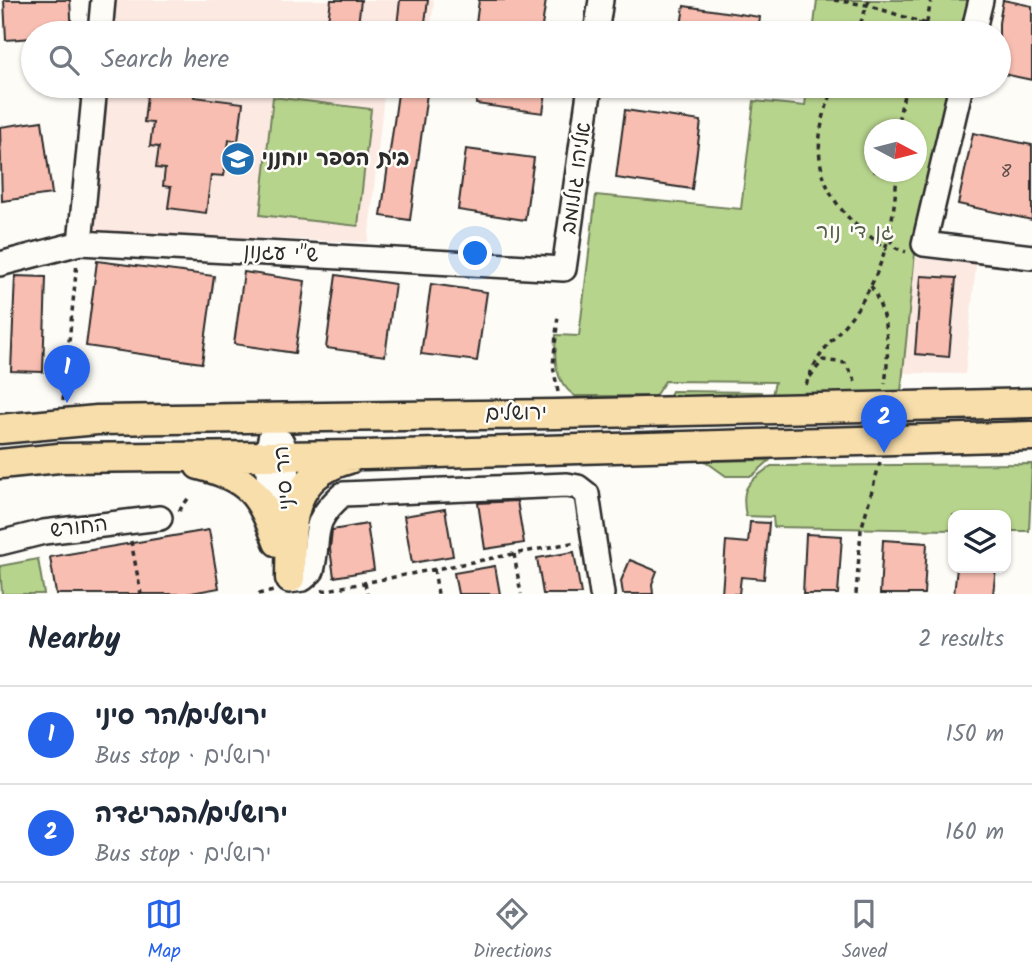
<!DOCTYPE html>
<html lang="en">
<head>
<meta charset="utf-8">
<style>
  body { margin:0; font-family:Kalam,"Playpen Sans Hebrew",sans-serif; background:#f2f2f3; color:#1f2937 }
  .controls { position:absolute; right:21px; bottom:21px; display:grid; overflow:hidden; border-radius:14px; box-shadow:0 2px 5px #0004 }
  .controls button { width:63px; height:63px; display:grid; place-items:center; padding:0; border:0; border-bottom:2px solid #e0e1e3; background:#fff; color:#1f2937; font:35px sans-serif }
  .compass { position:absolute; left:864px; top:119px; width:63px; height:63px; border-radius:50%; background:#fff; box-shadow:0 2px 5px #0004; rotate:97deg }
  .you { position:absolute; left:476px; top:254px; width:24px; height:24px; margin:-18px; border:5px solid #fff; border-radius:50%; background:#1a73e8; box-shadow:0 0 0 10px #1a73e833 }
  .badge { display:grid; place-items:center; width:46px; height:46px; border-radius:50%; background:#2563eb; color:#fff; font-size:23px; font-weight:700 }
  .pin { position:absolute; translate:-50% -58px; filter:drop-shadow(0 2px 4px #0008) }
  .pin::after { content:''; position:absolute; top:37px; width:24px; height:21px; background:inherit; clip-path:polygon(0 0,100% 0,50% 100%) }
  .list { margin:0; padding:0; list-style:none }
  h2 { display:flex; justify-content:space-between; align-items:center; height:91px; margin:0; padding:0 28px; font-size:30px }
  h2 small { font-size:23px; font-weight:400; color:#747a83 }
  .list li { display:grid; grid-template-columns:46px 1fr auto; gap:21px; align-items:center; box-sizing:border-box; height:98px; padding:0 28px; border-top:2px solid #e0e1e3 }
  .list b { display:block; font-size:26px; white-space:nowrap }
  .list p { margin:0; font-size:23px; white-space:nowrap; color:#747a83 }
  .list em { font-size:23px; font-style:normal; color:#747a83 }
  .icon { flex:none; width:38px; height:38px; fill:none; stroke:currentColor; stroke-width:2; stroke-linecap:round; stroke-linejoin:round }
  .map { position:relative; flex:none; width:1032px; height:594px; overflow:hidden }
  .search { position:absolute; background:#fff; box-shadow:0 2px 5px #0004; left:21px; right:21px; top:21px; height:77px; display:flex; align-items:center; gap:18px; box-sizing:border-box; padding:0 24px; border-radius:38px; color:#747a83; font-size:26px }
  .sheet { height:287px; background:#fff }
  nav { display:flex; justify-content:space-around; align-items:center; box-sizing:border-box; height:98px; border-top:2px solid #e0e1e3; background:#fff; font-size:19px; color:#747a83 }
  nav a { display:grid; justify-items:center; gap:4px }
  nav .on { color:#2563eb }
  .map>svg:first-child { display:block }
  .built { fill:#fce9e2 }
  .green { fill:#b7d48d; stroke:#71805c; stroke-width:2; fill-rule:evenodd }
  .building { fill:#f8beb1; stroke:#2b2b2b; stroke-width:2 }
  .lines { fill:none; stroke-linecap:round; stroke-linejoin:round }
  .minor-casing { stroke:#2b2b2b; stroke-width:28 }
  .major-casing { stroke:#2b2b2b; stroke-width:33 }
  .path { stroke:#2b2b2b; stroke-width:3.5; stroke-dasharray:5 5; stroke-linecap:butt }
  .minor { stroke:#fdfcf7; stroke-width:23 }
  .major { stroke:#f8deab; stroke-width:28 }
  .labels { text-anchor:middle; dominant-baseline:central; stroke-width:5; stroke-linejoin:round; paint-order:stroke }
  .number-label { font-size:18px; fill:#5e504c }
  .poi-label { font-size:21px; font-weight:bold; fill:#2b2b2b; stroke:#fdfcf7; text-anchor:start }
  .street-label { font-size:21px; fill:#2b2b2b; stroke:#fdfcf7 }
  .park-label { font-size:21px; fill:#555e48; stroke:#fdfcf7 }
</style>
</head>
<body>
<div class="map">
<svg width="1032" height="594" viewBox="0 0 1032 594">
  <rect width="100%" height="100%" fill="#fdfcf7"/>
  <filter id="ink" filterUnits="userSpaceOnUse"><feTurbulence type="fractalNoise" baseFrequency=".0143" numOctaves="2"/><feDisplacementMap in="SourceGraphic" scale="14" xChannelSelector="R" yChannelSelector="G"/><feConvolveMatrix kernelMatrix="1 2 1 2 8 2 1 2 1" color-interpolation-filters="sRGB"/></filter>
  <g filter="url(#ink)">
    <path class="built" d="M116,0H434L430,33H112Z
      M106,86H385L368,242L91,233Z
      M915,258L976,264L965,374L902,373Z"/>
    <path class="green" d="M817,0H974L966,33H813Z
      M807,86H954L916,243L901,392L667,401L672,391L761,392L764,395H772L775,382L665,381L655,396H575C554,382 554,358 556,335L579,336L596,195L741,209L754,101L805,106ZM874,130H916V172H874Z
      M273,97L371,109L358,226L260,215Z
      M770,460L752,476H726L705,461Z
      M1032,464L1029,531H1006V515H953V530L774,527L773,517L746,516C740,486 748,483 771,466Z
      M38,559L44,594H2L0,566Z"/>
    <path class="building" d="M4,0H70L72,33H33V38L6,40Z
      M331,0H361L357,33H326Z
      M400,0H428L424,30L397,26Z
      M479,0H546L541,33L476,24Z
      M1003,0L1032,6V80L999,73V23Z
      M684,6L760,17L758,33H680Z
      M148,86H195L194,97L243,103L238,141L229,140L224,176L211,175L206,213L168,208L171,187L163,186L165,169L156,168L159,147L150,146L153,123L144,122Z
      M399,86H428L410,220L381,216Z
      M478,86H547L543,113L476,104Z
      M625,110L701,121L692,189L616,178Z
      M42,121L52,194L2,201L0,127Z
      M973,133L1032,145V220L958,204Z
      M466,149L534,158L525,220L458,210Z
      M97,261L214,276L202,363L86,346Z
      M244,272L305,281L295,353L234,344Z
      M336,275L395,284L385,356L326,348Z
      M15,276L46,277L43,372L11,371Z
      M921,276L956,278L949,357L915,354Z
      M431,284L487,292L477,361L421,354Z
      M517,501L524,543L485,549L478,503Z
      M445,509L453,556L412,563L404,516Z
      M750,522L769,523L764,579L741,577L739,594H722L726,541L748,543Z
      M367,524L374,570L334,577L330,549L332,530Z
      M209,530L219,588L186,594H56L50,557Z
      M806,534L842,536L838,594H803Z
      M883,540L927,543L924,594H880Z
      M574,552L581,594H543L537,558Z
      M630,560L657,571L652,584L653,594H623L621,581Z
      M495,566L500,594H458L454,573Z
      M957,568H996L993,594H954Z"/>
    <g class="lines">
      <g class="minor-casing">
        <path id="minor" d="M100,33L103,0
          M596,33L601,0
          M973,33L981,0
          M961,86L924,244L1032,257
          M80,243L95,86
          M0,264L80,243L564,269L590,86
          M282,442L287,456L289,519
          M274,520L266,457L275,417
          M0,543L44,532L160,518
          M289,581L303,579L312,571C321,534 308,524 343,494L567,485L578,487L587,494L602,594"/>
      </g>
      <g class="major-casing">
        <path id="major" d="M0,429L97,420L556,414L1032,403
          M0,464L59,458L365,455L1032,436
          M199,465C250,478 260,494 278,542
          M290,578C291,524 287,476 349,459"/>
      </g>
      <path class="path" d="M834,0L867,5L927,24
        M857,33L869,0
        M916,33L920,22
        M925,33L931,0
        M835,86C815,128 811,172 842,210C853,225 873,238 887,250
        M896,130L906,86
        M889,239L896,248L906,252
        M871,286C888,316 890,349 885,384
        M810,377L823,360L845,363L857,384
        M806,385C815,357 829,344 847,322C883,279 894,227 897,172
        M558,392L553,366L558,315
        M63,401L77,263
        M179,511L190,496
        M131,541L141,594
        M514,554L521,594
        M434,569L438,594
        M365,583L367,594
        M322,591L576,542
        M258,594L274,591
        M856,594L861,530L880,462"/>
      <use href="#minor" class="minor"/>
      <use href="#major" class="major"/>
    </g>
  </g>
  <defs>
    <g id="school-disc" transform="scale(1.75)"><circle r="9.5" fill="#1f6fb2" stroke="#fdfcf7"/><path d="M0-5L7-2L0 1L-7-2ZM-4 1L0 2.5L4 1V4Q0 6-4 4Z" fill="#fff"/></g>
  </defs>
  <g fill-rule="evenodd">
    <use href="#school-disc" x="238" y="159"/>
  </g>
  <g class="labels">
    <g class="number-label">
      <text x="1006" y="172">8</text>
    </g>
    <g class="poi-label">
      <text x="262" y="159">בית הספר יוחנני</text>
    </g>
    <g class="street-label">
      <text transform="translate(577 178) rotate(-82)">אליהו גולומב</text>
      <text transform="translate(281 254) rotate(3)">ש"י עגנון</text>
      <text transform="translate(516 414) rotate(-1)">ירושלים</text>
      <text transform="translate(285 478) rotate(-95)">הר סיני</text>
      <text transform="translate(79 528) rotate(-7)">החורש</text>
    </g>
    <g class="park-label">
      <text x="855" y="232">גן די נור</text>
    </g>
  </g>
</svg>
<div class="controls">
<button><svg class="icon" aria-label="layers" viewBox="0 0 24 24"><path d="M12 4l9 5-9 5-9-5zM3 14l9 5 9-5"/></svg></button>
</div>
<svg class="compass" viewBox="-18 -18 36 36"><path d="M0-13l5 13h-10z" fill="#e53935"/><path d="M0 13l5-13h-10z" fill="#747a83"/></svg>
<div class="you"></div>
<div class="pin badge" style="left:67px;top:403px">1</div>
<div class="pin badge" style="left:884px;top:453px">2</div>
<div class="search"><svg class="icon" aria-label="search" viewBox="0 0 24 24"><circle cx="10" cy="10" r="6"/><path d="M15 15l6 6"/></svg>Search here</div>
</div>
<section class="sheet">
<h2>Nearby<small>2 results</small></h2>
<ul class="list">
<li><span class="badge">1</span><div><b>ירושלים/הר סיני</b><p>Bus stop · ירושלים</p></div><em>150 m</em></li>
<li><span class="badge">2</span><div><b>ירושלים/הבריגדה</b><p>Bus stop · ירושלים</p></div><em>160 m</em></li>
</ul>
</section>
<nav>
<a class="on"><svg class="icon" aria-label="map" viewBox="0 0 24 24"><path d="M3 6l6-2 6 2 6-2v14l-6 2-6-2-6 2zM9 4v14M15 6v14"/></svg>Map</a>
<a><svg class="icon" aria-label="directions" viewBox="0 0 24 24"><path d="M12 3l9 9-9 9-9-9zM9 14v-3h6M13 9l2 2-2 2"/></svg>Directions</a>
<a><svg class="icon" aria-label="saved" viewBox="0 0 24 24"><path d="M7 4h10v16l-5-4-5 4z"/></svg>Saved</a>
</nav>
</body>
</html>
